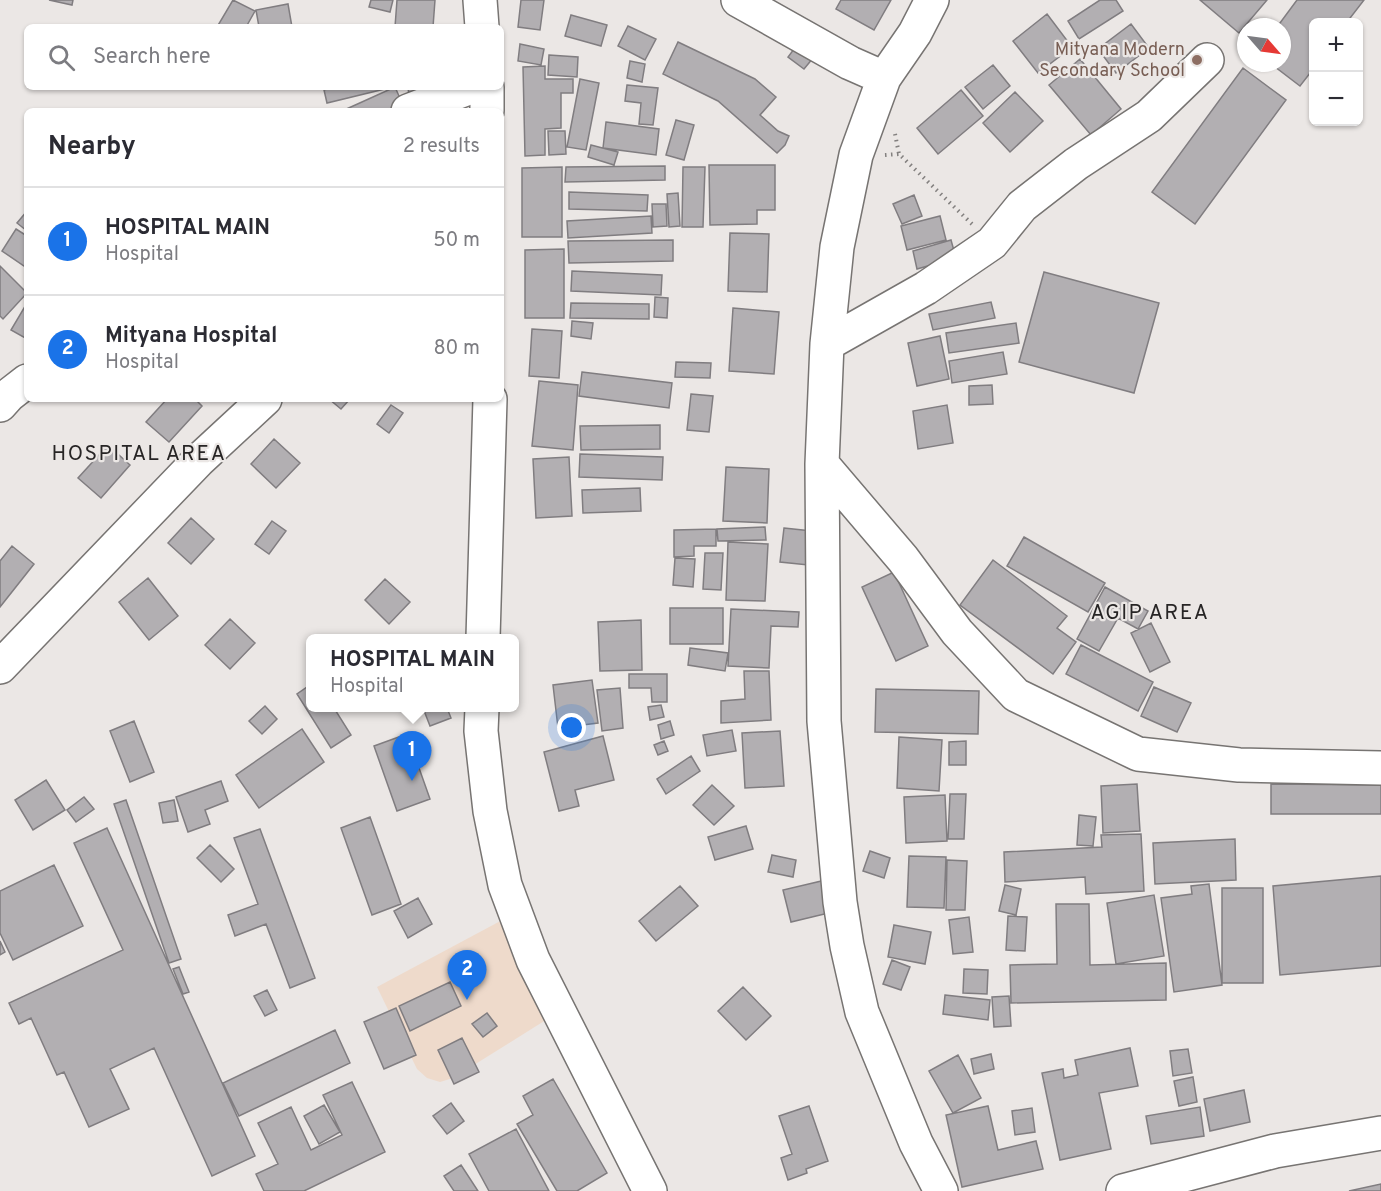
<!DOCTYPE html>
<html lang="en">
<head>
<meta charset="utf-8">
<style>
  body { margin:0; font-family:Overpass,sans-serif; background:#f7f7f7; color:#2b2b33 }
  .controls { position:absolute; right:18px; top:18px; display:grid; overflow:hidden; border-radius:9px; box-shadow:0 2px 4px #0004 }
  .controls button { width:54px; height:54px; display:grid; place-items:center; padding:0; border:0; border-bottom:2px solid #e1e1e2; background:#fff; color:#2b2b33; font:30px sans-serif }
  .compass { position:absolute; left:1237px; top:18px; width:54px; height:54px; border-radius:50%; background:#fff; box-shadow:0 2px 4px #0004; rotate:118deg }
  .you { position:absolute; left:572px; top:728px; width:21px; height:21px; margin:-15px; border:4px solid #fff; border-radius:50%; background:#1a73e8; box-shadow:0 0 0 9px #1a73e833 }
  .badge { display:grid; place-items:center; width:39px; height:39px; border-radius:50%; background:#1a73e8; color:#fff; font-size:20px; font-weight:700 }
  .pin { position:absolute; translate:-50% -50px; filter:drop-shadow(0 2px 3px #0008) }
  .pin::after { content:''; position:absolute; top:32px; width:21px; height:18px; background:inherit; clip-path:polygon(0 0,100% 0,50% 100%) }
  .popup { position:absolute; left:306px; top:634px; width:213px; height:78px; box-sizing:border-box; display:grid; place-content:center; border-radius:9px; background:#fff; filter:drop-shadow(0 2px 4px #0005); font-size:20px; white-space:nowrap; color:#7c7c81 }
  .popup b { font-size:22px; color:#2b2b33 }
  .popup::after { content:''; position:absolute; left:50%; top:100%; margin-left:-12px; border:12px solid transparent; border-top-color:#fff }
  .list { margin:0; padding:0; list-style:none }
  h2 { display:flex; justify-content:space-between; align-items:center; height:78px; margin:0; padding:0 24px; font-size:26px }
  h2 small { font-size:20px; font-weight:400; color:#7c7c81 }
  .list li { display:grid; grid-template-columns:39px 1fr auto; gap:18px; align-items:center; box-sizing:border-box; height:108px; padding:0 24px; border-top:2px solid #e1e1e2 }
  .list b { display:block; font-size:22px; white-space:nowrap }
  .list p { margin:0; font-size:20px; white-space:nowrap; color:#7c7c81 }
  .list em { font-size:20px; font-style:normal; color:#7c7c81 }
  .icon { flex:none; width:33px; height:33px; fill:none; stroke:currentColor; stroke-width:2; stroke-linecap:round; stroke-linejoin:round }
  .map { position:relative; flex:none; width:1381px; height:1191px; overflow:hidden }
  .search { position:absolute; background:#fff; box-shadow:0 2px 4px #0004; left:24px; top:24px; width:480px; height:66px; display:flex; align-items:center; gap:15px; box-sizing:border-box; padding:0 21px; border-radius:9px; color:#7c7c81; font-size:22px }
  .panel { position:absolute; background:#fff; box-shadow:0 2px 4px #0004; left:24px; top:108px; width:480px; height:294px; border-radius:9px }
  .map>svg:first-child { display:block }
  .medical { fill:#eedacb }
  .building { fill:#b2afb2; stroke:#807d80; stroke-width:1.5 }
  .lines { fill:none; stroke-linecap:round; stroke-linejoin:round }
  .minor-casing { stroke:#777472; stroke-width:36 }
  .major-casing { stroke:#777472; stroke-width:36 }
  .path { stroke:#83807f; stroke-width:4; stroke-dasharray:1.5 4.5; stroke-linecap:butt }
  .minor { stroke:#fff; stroke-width:33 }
  .major { stroke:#fff; stroke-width:33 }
  .education-dot { fill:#8d6e63; stroke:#ebe7e5; stroke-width:2 }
  .labels { text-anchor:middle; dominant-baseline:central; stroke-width:4.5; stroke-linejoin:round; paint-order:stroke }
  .education-label { font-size:18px; fill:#785e54; stroke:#ebe7e5; text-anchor:end }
  .quarter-label { font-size:21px; letter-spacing:1.5px; fill:#272525; stroke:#ebe7e5 }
</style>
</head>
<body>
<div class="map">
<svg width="1381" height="1191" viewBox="0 0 1381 1191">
  <rect width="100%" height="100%" fill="#ebe7e5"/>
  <path class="medical" d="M506,918L557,1013L453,1078L440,1082L427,1078L417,1069L377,987Z"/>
  <path class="building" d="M49,0H73L72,5Z
    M233,0L255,11L246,27H217Z
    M371,0H393L390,12L369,7Z
    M397,0H435L433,27H395Z
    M521,0H544L540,30L518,27Z
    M841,0H891L874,30L836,9Z
    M1100,0H1116L1123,11L1079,39L1068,21Z
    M1200,0H1267L1239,33Z
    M1297,0H1364L1347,22H1314V68L1300,86L1270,63H1282V27H1277Z
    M288,4L292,27H259L256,10Z
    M1047,14L1072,47L1038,73L1013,41Z
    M571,15L607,25L601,46L565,36Z
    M1131,24L1149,48L1116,73L1098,49Z
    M628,26L656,39L645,60L618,46Z
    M678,42L755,79L776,97L760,115L778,131L789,136L785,145L777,153L718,101L663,74Z
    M520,44L544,49L541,65L518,61Z
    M797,45L813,58L804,69L788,57Z
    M549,55L578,57L577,77L548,75Z
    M1080,59L1121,109L1091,135L1049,85Z
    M630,61L645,64L642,82L627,78Z
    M993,65L1010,86L983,109L965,87Z
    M545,66V79H573V93H561V128L545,129V155L525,156L523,67Z
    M1243,68L1286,100L1195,224L1152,192Z
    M580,79L599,83L586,150L567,147Z
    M627,85L658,88L653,125L639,124L641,103L625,101Z
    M333,87H393L327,103L324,90Z
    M395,87L403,105L389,111H342Z
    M408,87H438L409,97Z
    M961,90L983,116L938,154L917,128Z
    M1015,92L1043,121L1010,152L983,123Z
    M676,120L694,125L684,160L666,155Z
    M606,122L659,129L656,155L603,148Z
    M548,131H565L566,154L549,155Z
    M591,145L618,152L614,165L588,157Z
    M709,165H775V210H757V224L710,225Z
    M665,166V180L565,182L566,167Z
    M562,167V237H522V168Z
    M683,167H705L703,227H682Z
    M569,192L648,195L647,211L569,209Z
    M678,193L680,226L669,227L667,194Z
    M914,195L922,216L902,224L893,204Z
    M652,204H666L667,226L653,227Z
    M27,211V231L17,223Z
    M651,216L652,233L568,238L567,221Z
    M940,216L946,240L907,250L901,226Z
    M16,229L27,236V268L2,251Z
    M730,233L769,234L767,292L728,291Z
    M673,240V261L569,263L568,241Z
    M951,240L956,258L917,269L913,251Z
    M564,249V318H525V250Z
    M0,266L27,293L3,319L0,316Z
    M572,271L662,275L661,295L571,291Z
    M1044,272L1159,303L1134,393L1019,362Z
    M655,297L668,298L667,318L654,317Z
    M991,302L995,318L933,330L929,314Z
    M27,303V339L11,330Z
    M571,303L649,304V319L570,318Z
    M733,308L779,312L774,374L729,371Z
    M572,321L593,323L591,339L571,336Z
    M1016,323L1019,343L949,353L946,333Z
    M532,329L562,331L559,378L529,376Z
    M940,336L949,379L917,386L908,343Z
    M1003,352L1007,374L952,383L949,361Z
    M676,362L711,363L710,378L675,377Z
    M582,372L672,383L669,408L579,396Z
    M539,381L578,385L573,450L532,446Z
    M992,385L993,404L969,405V386Z
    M691,394L713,396L709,432L687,430Z
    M167,399H195L202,406L169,442L146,422Z
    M329,399H350L341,409Z
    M391,405L403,413L389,433L377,424Z
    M947,405L953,443L918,449L913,411Z
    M660,425V449L581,450L580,426Z
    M274,439L300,463L276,488L251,464Z
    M108,445L130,465L101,498L78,478Z
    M580,454L663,457L662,480L579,477Z
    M569,457L572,516L536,518L533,459Z
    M726,467L769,469L767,523L723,521Z
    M640,488L641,511L583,513L582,490Z
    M191,518L214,539L191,564L168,543Z
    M272,521L286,531L269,554L255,544Z
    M765,527L766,540L718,541L717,529Z
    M784,528L821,532L818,566L780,562Z
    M716,529V546H694V556L674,557V530Z
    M1024,537L1105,583L1088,612L1007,566Z
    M728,542L768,544L765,601L726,600Z
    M12,546L34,564L0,607V561Z
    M705,553H723L721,590L703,589Z
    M675,558L695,559L693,587L673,585Z
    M993,560L1067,616L1057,628L1076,642L1053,674L960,605Z
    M894,572L928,646L896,661L862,587Z
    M148,578L178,616L149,640L119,602Z
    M385,579L410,602L389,624L365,600Z
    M1105,587L1148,611L1138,629L1118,618L1099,651L1077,639Z
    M670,608H723V644H670Z
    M731,609L799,612L798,627L771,626L769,668L728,666Z
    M230,619L255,643L230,669L205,645Z
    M641,620L642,670L600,671L598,622Z
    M1151,623L1170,662L1150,672L1131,633Z
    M1081,645L1153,682L1138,711L1066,674Z
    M690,648L728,653L725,671L688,665Z
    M744,671H769L771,720L721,723V701L745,699Z
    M629,674H667V702H652L651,688H629Z
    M592,680L598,723L558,728L553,685Z
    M310,685V708H334L351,735L331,748L297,694Z
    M1154,687L1191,703L1177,732L1141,716Z
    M620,688L623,728L602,731L597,690Z
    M876,689L979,691L978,734L875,732Z
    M661,705L664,717L650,720L648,707Z
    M265,706L277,719L262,734L249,721Z
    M423,708H447L451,718L430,726Z
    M134,721L154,772L130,782L110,731Z
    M670,721L674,735L661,739L658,725Z
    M302,729L324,762L259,808L236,775Z
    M732,730L736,751L707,756L703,735Z
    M780,731L784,786L745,788L742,733Z
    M407,734L430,799L397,811L374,746Z
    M603,736L614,780L575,790L579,806L559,811L544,752Z
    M899,737L942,740L939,791L897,788Z
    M664,741L668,751L658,755L654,745Z
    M966,741V765H949V742Z
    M691,756L700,771L666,794L657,779Z
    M46,780L65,810L33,830L15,800Z
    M221,781L228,801L205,810L210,824L188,832L176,797Z
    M1137,784L1140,831L1103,833L1101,786Z
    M1271,784L1381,785V814H1271Z
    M712,785L734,806L714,825L693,805Z
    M950,794H966L964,839H948Z
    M945,795L947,841L906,843L904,797Z
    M84,797L94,809L76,822L67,810Z
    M126,800L181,959L169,963L114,804Z
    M174,800L178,821L163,823L159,803Z
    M1079,815L1096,817L1093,846L1077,845Z
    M370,817L401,904L372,915L341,828Z
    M746,826L753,849L715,860L708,837Z
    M107,828L255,1156L212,1176L154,1048L110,1069L129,1109L89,1127L64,1072L57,1075L31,1018L19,1024L9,1003L123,950L74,843Z
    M260,829L315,978L290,988L266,924L235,936L228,915L258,904L234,838Z
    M1141,834L1144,891L1086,894L1085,877L1005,882L1004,852L1102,847L1101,835Z
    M1235,839L1236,880L1155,884L1153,843Z
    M210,845L234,869L221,882L197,858Z
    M870,851L890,858L884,878L863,871Z
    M772,855L796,860L793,877L768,872Z
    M909,856L946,857L944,908L907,907Z
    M947,860L967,861L965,910H946Z
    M54,865L83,926L13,960L0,933V891Z
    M1381,876V966L1280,975L1273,886Z
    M830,879L837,911L791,922L783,890Z
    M1209,884L1222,985L1174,992L1161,898L1192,894L1191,886Z
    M1005,885L1021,889L1016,915L999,911Z
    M680,886L698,906L656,941L639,921Z
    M1222,888H1263V983H1222Z
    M1154,895L1164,956L1116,964L1107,903Z
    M418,898L432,924L408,938L394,911Z
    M1056,904H1089L1090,965L1166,963V1000L1011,1003L1010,965L1057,964Z
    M1008,916L1027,917L1025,951L1006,950Z
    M969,917L973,952L953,954L949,920Z
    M894,925L931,932L925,964L888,957Z
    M0,941L5,952L0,955Z
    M892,960L910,967L901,990L883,984Z
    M179,967L189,992L183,994L173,969Z
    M964,969L988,970L987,994L963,993Z
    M450,982L461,1006L410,1031L399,1006Z
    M743,987L771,1016L746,1040L718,1011Z
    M267,990L277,1010L265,1016L254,996Z
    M945,995L990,1000L988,1020L943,1014Z
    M1009,996L1011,1026L994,1027L992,997Z
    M396,1008L416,1055L384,1069L364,1022Z
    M487,1013L497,1026L483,1037L472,1024Z
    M335,1030L350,1063L239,1116L223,1083Z
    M462,1038L479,1072L454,1084L438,1050Z
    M1130,1048L1138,1086L1099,1093L1111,1149L1060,1160L1042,1073L1063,1069L1064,1078L1078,1075L1075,1060Z
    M1188,1049L1192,1073L1173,1076L1170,1051Z
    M991,1054L994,1069L974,1074L971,1059Z
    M958,1055L981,1098L953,1113L929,1071Z
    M1193,1077L1197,1102L1179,1106L1174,1081Z
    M553,1079L607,1173L577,1191H557L517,1124L533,1115L523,1096Z
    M352,1082L385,1152L304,1191H264L256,1174L278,1164L258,1123L291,1107L311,1150L342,1135L323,1095Z
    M1244,1090L1250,1122L1210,1131L1204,1099Z
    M451,1103L464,1121L447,1134L433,1116Z
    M324,1105L340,1132L319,1144L304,1116Z
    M809,1106L828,1161L806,1169L807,1173L788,1180L781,1158L792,1154L779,1116Z
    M988,1106L998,1150L1036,1141L1043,1169L962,1187L946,1115Z
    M1200,1107L1204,1136L1151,1144L1146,1116Z
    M1032,1108L1035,1132L1015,1135L1012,1111Z
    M516,1129L549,1191H489L469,1154Z
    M461,1165L478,1191H454L444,1176Z
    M1381,1184V1191H1349Z"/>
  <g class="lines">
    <g class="minor-casing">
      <path id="minor" d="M738,0L850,63L884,78
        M932,0L915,33L884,78L856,155L837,247L827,344L822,464L824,721L840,902L847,946L862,1012L916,1143L941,1191
        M408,111L471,87
        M827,344L926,288L992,243L1022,206L1076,164L1149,116L1207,60
        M0,405L9,395L27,381
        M822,464L903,559L957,632L1016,695L1138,754L1239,765L1381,768
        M0,667L198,461L265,399
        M1123,1191L1275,1151L1381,1133"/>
    </g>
    <g class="major-casing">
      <path id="major" d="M480,0L482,27
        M487,87V111
        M483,638L490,399
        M482,708L481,731L490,811L505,885L533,960L650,1191"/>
    </g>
    <path class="path" d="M895,134L899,154L972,224
      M885,155L899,154"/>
    <use href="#minor" class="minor"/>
    <use href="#major" class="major"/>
  </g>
  <circle class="education-dot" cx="1197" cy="60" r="6"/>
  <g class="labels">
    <g class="education-label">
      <text x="1185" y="50">Mityana Modern<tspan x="1185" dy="21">Secondary School</tspan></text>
    </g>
    <g class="quarter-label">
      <text x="139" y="454">HOSPITAL AREA</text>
      <text x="1150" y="613">AGIP AREA</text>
    </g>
  </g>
</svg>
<div class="controls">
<button>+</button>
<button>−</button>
</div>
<svg class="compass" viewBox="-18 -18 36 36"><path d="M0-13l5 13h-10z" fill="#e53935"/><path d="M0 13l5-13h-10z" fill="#7c7c81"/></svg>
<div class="you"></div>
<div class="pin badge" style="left:412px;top:781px">1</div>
<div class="popup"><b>HOSPITAL MAIN</b>Hospital</div>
<div class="pin badge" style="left:467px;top:1000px">2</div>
<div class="search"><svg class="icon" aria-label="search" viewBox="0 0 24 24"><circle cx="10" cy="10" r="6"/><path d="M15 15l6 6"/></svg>Search here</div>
<section class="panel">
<h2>Nearby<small>2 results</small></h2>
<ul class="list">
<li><span class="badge">1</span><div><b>HOSPITAL MAIN</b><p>Hospital</p></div><em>50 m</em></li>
<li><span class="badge">2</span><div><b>Mityana Hospital</b><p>Hospital</p></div><em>80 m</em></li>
</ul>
</section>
</div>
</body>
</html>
